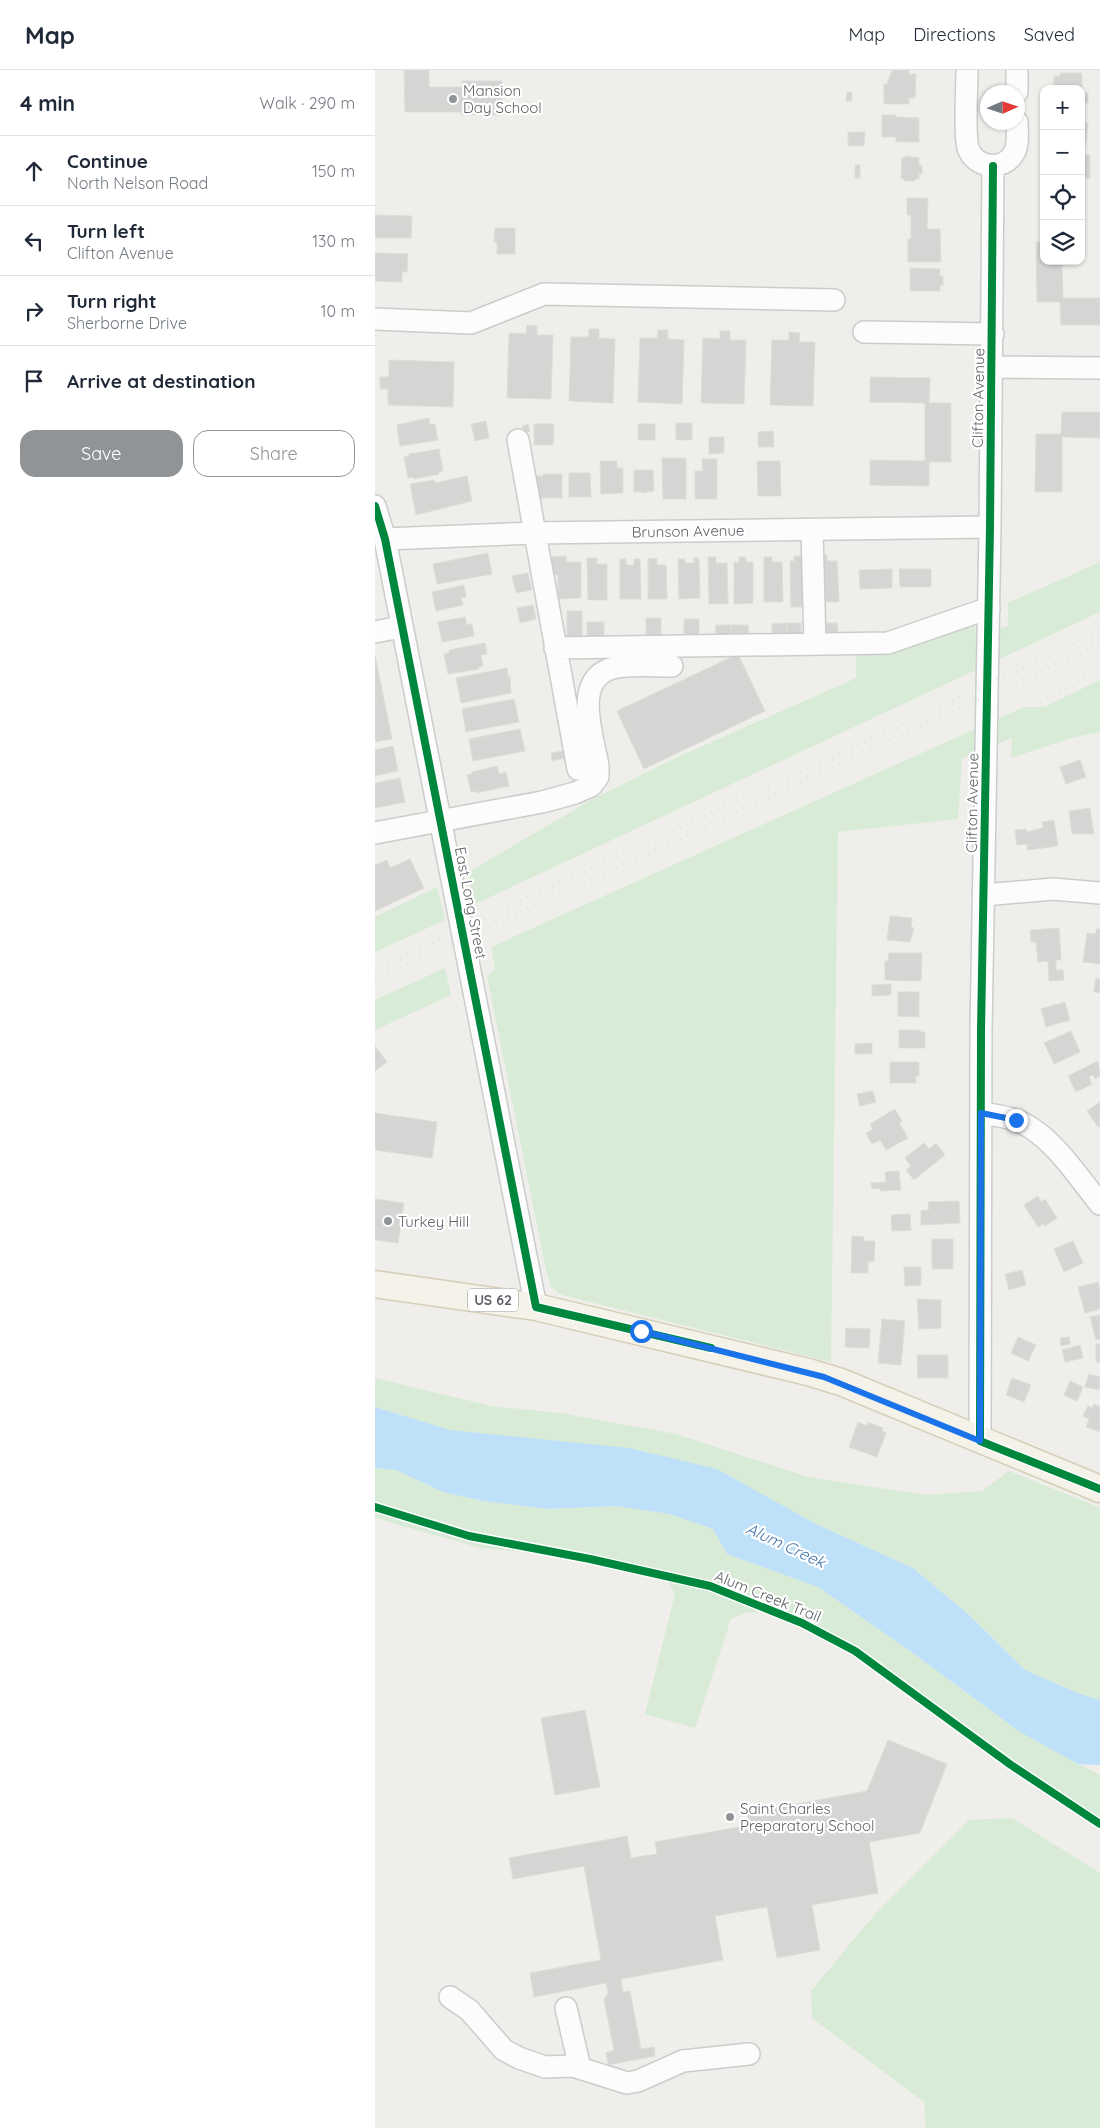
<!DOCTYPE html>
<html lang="en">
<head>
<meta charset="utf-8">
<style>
  body { margin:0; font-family:Quicksand,sans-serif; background:#f6f6f7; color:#1f2937 }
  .controls { position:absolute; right:15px; top:15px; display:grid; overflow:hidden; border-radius:10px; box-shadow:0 1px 4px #0004 }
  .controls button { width:45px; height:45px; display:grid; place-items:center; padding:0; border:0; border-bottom:1px solid #e0e1e3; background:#fff; color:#1f2937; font:25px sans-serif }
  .compass { position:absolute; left:605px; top:15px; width:45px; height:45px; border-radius:50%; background:#fff; box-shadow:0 1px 4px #0004; rotate:87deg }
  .stop { position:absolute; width:15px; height:15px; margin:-11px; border:4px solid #1a73e8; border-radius:50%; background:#fff }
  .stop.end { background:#1a73e8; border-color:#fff; box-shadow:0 1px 5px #0008 }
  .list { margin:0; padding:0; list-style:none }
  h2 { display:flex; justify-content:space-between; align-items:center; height:65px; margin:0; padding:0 20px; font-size:21px }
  h2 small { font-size:16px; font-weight:400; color:#747a83 }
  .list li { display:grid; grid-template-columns:32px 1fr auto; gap:15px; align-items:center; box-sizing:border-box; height:70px; padding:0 20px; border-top:1px solid #e0e1e3 }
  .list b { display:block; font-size:19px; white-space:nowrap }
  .list p { margin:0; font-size:16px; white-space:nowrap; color:#747a83 }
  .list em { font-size:16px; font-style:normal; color:#747a83 }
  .actions { display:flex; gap:10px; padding:15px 20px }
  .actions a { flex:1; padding:11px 0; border:1px solid #919496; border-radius:15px; text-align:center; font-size:18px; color:#919496 }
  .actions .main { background:#919496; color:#fff }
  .icon { flex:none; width:28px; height:28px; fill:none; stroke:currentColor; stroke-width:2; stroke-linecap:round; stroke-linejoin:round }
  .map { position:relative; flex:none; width:725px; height:2058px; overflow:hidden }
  header { display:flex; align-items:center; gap:30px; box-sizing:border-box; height:70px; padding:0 25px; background:#fff; border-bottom:1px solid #e0e1e3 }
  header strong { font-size:24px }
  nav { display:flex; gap:28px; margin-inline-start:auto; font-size:18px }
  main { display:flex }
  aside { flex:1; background:#fff }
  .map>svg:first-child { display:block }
  .green { fill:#d8ebd6 }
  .water { fill:#bfe0f9 }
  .building { fill:#d6d5d3; stroke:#deddd9 }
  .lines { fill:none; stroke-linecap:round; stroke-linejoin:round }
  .minor-casing { stroke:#cbcccc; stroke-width:24 }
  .major-casing { stroke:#d7ceb8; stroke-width:29 }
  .minor { stroke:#fdfcfc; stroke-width:21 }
  .major { stroke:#f4f2e9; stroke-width:26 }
  .rail { stroke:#e4e4e4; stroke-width:4; stroke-dasharray:1 6; stroke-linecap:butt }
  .cycleway-casing { stroke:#fff; stroke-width:11 }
  .cycleway { stroke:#00873e; stroke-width:8 }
  .route { stroke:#1a73e8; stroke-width:6 }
  .poi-dot { fill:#919496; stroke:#fff; stroke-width:2 }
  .labels { text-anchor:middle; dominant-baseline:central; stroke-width:4.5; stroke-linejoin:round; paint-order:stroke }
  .shield { fill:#fff; stroke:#8f9295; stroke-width:1 }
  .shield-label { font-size:14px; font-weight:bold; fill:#5f6368 }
  .poi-label { font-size:15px; fill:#5f6368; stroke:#fff; text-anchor:start }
  .street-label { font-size:15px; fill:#5f6368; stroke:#fff }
  .water-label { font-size:16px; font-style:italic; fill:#4174aa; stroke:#fff }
</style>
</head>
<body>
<header>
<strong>Map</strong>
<nav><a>Map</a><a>Directions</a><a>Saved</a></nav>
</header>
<main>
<aside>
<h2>4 min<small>Walk · 290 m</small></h2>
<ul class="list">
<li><svg class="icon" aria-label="ahead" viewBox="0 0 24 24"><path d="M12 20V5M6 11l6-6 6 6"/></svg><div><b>Continue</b><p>North Nelson Road</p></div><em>150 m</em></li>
<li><svg class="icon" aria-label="left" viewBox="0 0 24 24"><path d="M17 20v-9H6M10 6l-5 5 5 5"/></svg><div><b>Turn left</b><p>Clifton Avenue</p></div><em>130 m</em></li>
<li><svg class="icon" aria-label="right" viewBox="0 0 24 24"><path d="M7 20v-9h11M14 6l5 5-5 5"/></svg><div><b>Turn right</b><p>Sherborne Drive</p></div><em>10 m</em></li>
<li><svg class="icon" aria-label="arrive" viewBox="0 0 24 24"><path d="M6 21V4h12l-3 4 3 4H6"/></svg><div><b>Arrive at destination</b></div></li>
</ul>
<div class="actions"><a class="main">Save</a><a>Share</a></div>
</aside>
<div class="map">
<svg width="725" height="2058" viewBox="0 0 725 2058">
  <rect width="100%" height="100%" fill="#efeeea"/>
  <path class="green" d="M725,492V542L100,834L92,803L216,730L296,690L481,608V574L599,552L601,566L633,556V533Z
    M725,610V662L696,668L636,688L637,668L587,688L583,749L463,762L456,1292L187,1225L176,1217L171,1200L112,906L120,899L116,877L649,637H669Z
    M62,817L70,850L0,882V847Z
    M70,898L76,925L0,960V930Z
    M0,1308L116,1336L185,1343L301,1364L433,1407L551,1425L607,1421L634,1401L721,1436L725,1438V1630L703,1623L650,1600L593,1544L538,1498L439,1453L148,1368L75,1360L0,1337Z
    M0,1398L21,1400L68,1422L107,1431L173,1439L241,1436L294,1444L338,1459L352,1484L443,1517L535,1581L645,1662L725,1705V1754L696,1740L469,1578L394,1542L369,1543L356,1549L320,1658L270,1644L300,1524L291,1508L235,1490L106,1478L17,1453L0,1447Z
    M637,1748L725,1803V2058H551L549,2032L437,1948L436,1921L500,1844L594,1750Z"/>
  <path class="water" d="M0,1337L75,1360L254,1378L342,1399L439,1453L538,1498L593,1544L650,1600L703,1623L725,1630V1695L703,1694L645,1662L535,1581L443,1517L352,1484L338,1459L294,1444L241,1436L173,1439L108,1431L68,1422L21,1400L0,1398Z"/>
  <path class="building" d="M29,0H54V17H87V11H127V45H87L86,42H30Z
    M517,0H534V4H541L540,28H534V34H509V14H512Z
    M685,3H707V23H713V33H706V19H679V6H685Z
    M472,22H477V31H471Z
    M507,45H521V47L544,48V72H521V67H507Z
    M706,53H713L710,78H706Z
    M473,62H490L489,76H473Z
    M706,85H715V108H706Z
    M530,86L544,88V95H547V104H544V109H540V111H529V108L526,109L527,88H530Z
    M480,95H485V108H480Z
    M532,128H553L552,159H565L566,192H533V169H536V145H532Z
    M0,145L37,146L36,168H0Z
    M120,158H140V184H122V172H119Z
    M661,172H669V191H687L688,228H725V255H686L685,232H662Z
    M0,183L33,184L32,202H27V212L0,211Z
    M535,198L565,199V206H568V215H565V221H535Z
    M152,255L162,256V265H178L176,329L132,328L134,263L151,264Z
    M214,259H224V268L240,269L238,333L194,331L196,267H214Z
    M283,260H293V269L309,270L307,334L263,332L265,268H282Z
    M345,261H355V270H371L369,334L326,333L328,268L345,269Z
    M414,262L425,263L424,272H440L438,336L395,335L397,270H414Z
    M14,290L79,292L78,337L13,335V319H5V307H14Z
    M495,307L555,308L554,333H576V392H554V416L495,415V390L550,391V333L495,332Z
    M687,342H725V368L687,367V422H660L661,364H686Z
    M54,348L55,355L60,354L63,370L25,376L22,355Z
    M111,351L114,368L100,371L96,354Z
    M301,353H317V370H301Z
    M153,354L155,361L149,363L147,356Z
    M159,354H179L178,375H159Z
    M263,354H280V370H263Z
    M398,361L399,377H383V362Z
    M334,367H349V383L334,384Z
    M64,379L68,401L63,402L64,404L39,409L38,407L33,408L29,387L34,386V384Z
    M287,388H311V429H288Z
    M327,389H342V429H320V401H328Z
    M225,391H242V398H248V423L226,424Z
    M382,391H405L406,426H383Z
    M259,400H278L279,421L266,423V421L259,422Z
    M194,403H215L216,427H194Z
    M168,404H187V428H160L159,406H168Z
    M92,406L97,431L41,445L35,414L59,410L60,413Z
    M113,483L117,504L62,514L58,494Z
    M443,485H452V491H462L464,532H444Z
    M191,486V492H206V528L183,529V505H176V487Z
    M419,486H427V492H432L433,537H416L415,491H419Z
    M333,487H341V493H352L353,534H334Z
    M364,487H371V492H378V533L359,534V492H364Z
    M389,487H397V492H407L408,532H389Z
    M212,488H222V494H232V530H213Z
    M282,488V495H291L292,529H273V489Z
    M319,488H324L325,528L304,529L303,489H310V493H319Z
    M245,489H251V495H259V489H265L266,529H245Z
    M517,499V518L485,519L484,500Z
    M524,499H556V517H525Z
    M153,503L157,520L141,523L137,506Z
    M89,515L91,527L86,528L88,535L61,541L57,522Z
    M158,535L161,549L145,553L142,538Z
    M192,541H207V567H192Z
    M90,547L92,555L97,554L99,566L67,572L63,552Z
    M271,548H286V568H271Z
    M309,549H324V568L309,569Z
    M212,552H229V568H212Z
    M412,553H426V567L412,568Z
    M412,553V568H397V554Z
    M449,553H462L463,566L449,567Z
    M341,555H356V568H340Z
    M356,555H373L374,568H356Z
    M110,573L112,584L106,585L108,596L104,597V599L73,604L69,584L75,582L74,580Z
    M363,584L390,641L269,699L242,641Z
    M0,585L17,669L0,672Z
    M132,598L133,607L135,606L136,623L86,633L81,608Z
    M139,629L144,652L91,662L87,639Z
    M145,659L150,681L98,691L94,669Z
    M18,676L23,701L0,706V680Z
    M189,681L190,688L177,691L176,683Z
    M705,690L711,707L691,714L685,697Z
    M122,696L124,704L131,702L134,716L101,723V721L96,722L92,705L97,704V702Z
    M25,708L30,732L0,738V713Z
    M715,738L719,764H697L694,741Z
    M679,750L683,776L653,780L652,774L642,775L640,760L651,759L652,762L668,758L667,752Z
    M35,789L49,818L0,841V795L12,790L15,798Z
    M515,846L537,848L536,857L539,858L535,872L512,870Z
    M684,858L686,890H681V900H688L689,910L674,911L673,891L663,892L661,872H656L655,860Z
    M721,859H725V894L708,892L712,863L721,864Z
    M514,883H547L546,911L510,910V891H513Z
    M721,908L725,909V923L719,922Z
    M516,914V925L497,926V915Z
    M523,922H544V947L523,946Z
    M690,932L695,950L671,957L666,939Z
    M524,960H545V962H550V978H524Z
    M696,961L705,982L679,994L669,973Z
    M497,973V984H480V974Z
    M0,976L12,992L0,1001Z
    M723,991L725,1006L720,1009L718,1005L714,1007L717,1014L701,1022L693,1006Z
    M515,992H544V1006H541V1013H515Z
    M498,1021L501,1032L485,1036L482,1024Z
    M725,1032V1056L723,1057L712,1041Z
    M520,1039L527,1051L524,1053L533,1068L511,1080L505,1070L497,1074L491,1063L498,1059L495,1054Z
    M0,1043L62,1052L57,1088L0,1080Z
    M549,1073L554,1079L561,1073L570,1085L539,1110L531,1100L536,1096L530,1088Z
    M524,1101L526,1120L506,1121L504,1118L497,1119L496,1113L511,1112L510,1102Z
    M663,1126L666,1132L670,1129L682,1148L670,1156L669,1153L663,1157L649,1135Z
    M0,1129L29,1133L23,1173L0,1170Z
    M584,1131L585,1153L546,1155V1141L554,1140L553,1132Z
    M535,1144L536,1160L517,1161L516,1145Z
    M477,1166L489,1167V1171H500L499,1191L493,1192V1203H476Z
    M557,1169H578V1199H557Z
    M698,1171L708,1193L689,1202L679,1179Z
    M529,1197H546V1215L530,1216Z
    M647,1200L651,1215L634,1220L630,1204Z
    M723,1212L725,1221V1239L710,1243L703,1217Z
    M542,1229L566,1230V1258L544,1259Z
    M725,1245V1269L721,1270L715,1247Z
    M507,1249L530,1251L526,1295L503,1293Z
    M471,1258L495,1259L494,1278L470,1277Z
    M643,1267L661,1275L653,1291L636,1283Z
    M694,1267L695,1274L686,1276L685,1268Z
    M721,1274H725V1292H721Z
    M705,1275L708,1288L690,1292L687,1280Z
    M542,1285H573V1308H543Z
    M714,1304L725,1307L724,1320L710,1317Z
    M637,1308L656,1315L649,1332L631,1325Z
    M695,1311L708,1317L702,1331L689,1325Z
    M719,1334L725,1337V1362L711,1357L714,1349L708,1346L713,1336L717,1338Z
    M483,1352L492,1356L493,1352L508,1358L507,1361L511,1363L502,1387L474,1377Z
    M210,1640L225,1717L180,1725L166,1648Z
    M513,1670L572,1694L545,1763L494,1772L503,1823L437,1835L445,1880L402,1888L392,1837L340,1846L348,1890L246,1909L248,1922L255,1921L266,1979L279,1977L280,1986L233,1995L231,1983L239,1980L229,1929L233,1923L231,1913L159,1927L155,1903L226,1890L209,1796L138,1809L134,1788L252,1766L256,1788L282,1784L280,1772L375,1755L373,1743L492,1721Z"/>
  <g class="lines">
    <g class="minor-casing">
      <path id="minor" d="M592,0C592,18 589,63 593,78C600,98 628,102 639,83C644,74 642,62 642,52
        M642,22V0
        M0,249L96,253L169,224L459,230
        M489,262L618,264
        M617,297L725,298
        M143,370L203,699
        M0,436L10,469L161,1237
        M437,460L440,574
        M10,469L159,463L615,457
        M0,562L26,557
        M180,578L513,573L614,538
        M0,763L167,732L200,723L216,716L223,707V696C218,664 195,605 243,597C260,594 280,596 297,596
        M609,825L678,819L725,823
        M606,1043C617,1045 630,1046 640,1050C675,1062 703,1107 725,1134
        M605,1371L606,960L615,457L618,96
        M75,1927L94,1940L129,1980L144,1988L170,1997L198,1996L252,2013L263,2011L308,1991L374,1984
        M191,1938L205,1998"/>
    </g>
    <g class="major-casing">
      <path id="major" d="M0,1214L161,1237L433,1302L466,1312L725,1419"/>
    </g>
    <use href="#minor" class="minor"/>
    <use href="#major" class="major"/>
    <path class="rail" d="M666,633L725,600
      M0,899L725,562
      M0,910L725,573"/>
    <g class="cycleway-casing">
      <path id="cycleway" d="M618,96L615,457L606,960L605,1371L725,1419
        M0,436L10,469L161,1237L336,1278
        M0,1437L94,1466L215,1489L335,1516L427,1553L480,1581L636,1695L725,1754"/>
    </g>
    <use href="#cycleway" class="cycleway"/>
  </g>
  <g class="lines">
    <path class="route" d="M266,1261L449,1307L605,1371L606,1043L641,1050"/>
  </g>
  <g class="poi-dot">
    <circle cx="78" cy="29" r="5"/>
    <circle cx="13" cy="1151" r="5"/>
    <circle cx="355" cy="1747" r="5"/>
  </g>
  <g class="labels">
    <rect class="shield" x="93" y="1218.5" width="50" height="23" rx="4"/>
    <g class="shield-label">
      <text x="118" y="1230">US 62</text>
    </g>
    <g class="poi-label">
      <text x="88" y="20">Mansion<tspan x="88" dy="17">Day School</tspan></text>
      <text x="23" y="1151">Turkey Hill</text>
      <text x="365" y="1738">Saint Charles<tspan x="365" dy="17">Preparatory School</tspan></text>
    </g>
    <g class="street-label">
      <text transform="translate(603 328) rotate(-89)">Clifton Avenue</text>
      <text transform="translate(313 461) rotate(-1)">Brunson Avenue</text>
      <text transform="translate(597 733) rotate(-89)">Clifton Avenue</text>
      <text transform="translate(96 833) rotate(79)">East Long Street</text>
      <text transform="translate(393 1526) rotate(22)">Alum Creek Trail</text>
    </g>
    <g class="water-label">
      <text transform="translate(411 1475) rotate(25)">Alum Creek</text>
    </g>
  </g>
</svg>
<div class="controls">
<button>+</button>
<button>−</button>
<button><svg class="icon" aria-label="locate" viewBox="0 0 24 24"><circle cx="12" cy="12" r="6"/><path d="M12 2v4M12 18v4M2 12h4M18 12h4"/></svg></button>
<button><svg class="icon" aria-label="layers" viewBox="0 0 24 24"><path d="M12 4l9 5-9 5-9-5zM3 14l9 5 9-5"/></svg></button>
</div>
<svg class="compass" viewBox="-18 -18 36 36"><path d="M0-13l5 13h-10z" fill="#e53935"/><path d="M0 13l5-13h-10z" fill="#747a83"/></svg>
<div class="stop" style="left:266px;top:1261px"></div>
<div class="stop end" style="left:641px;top:1050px"></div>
</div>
</main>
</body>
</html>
